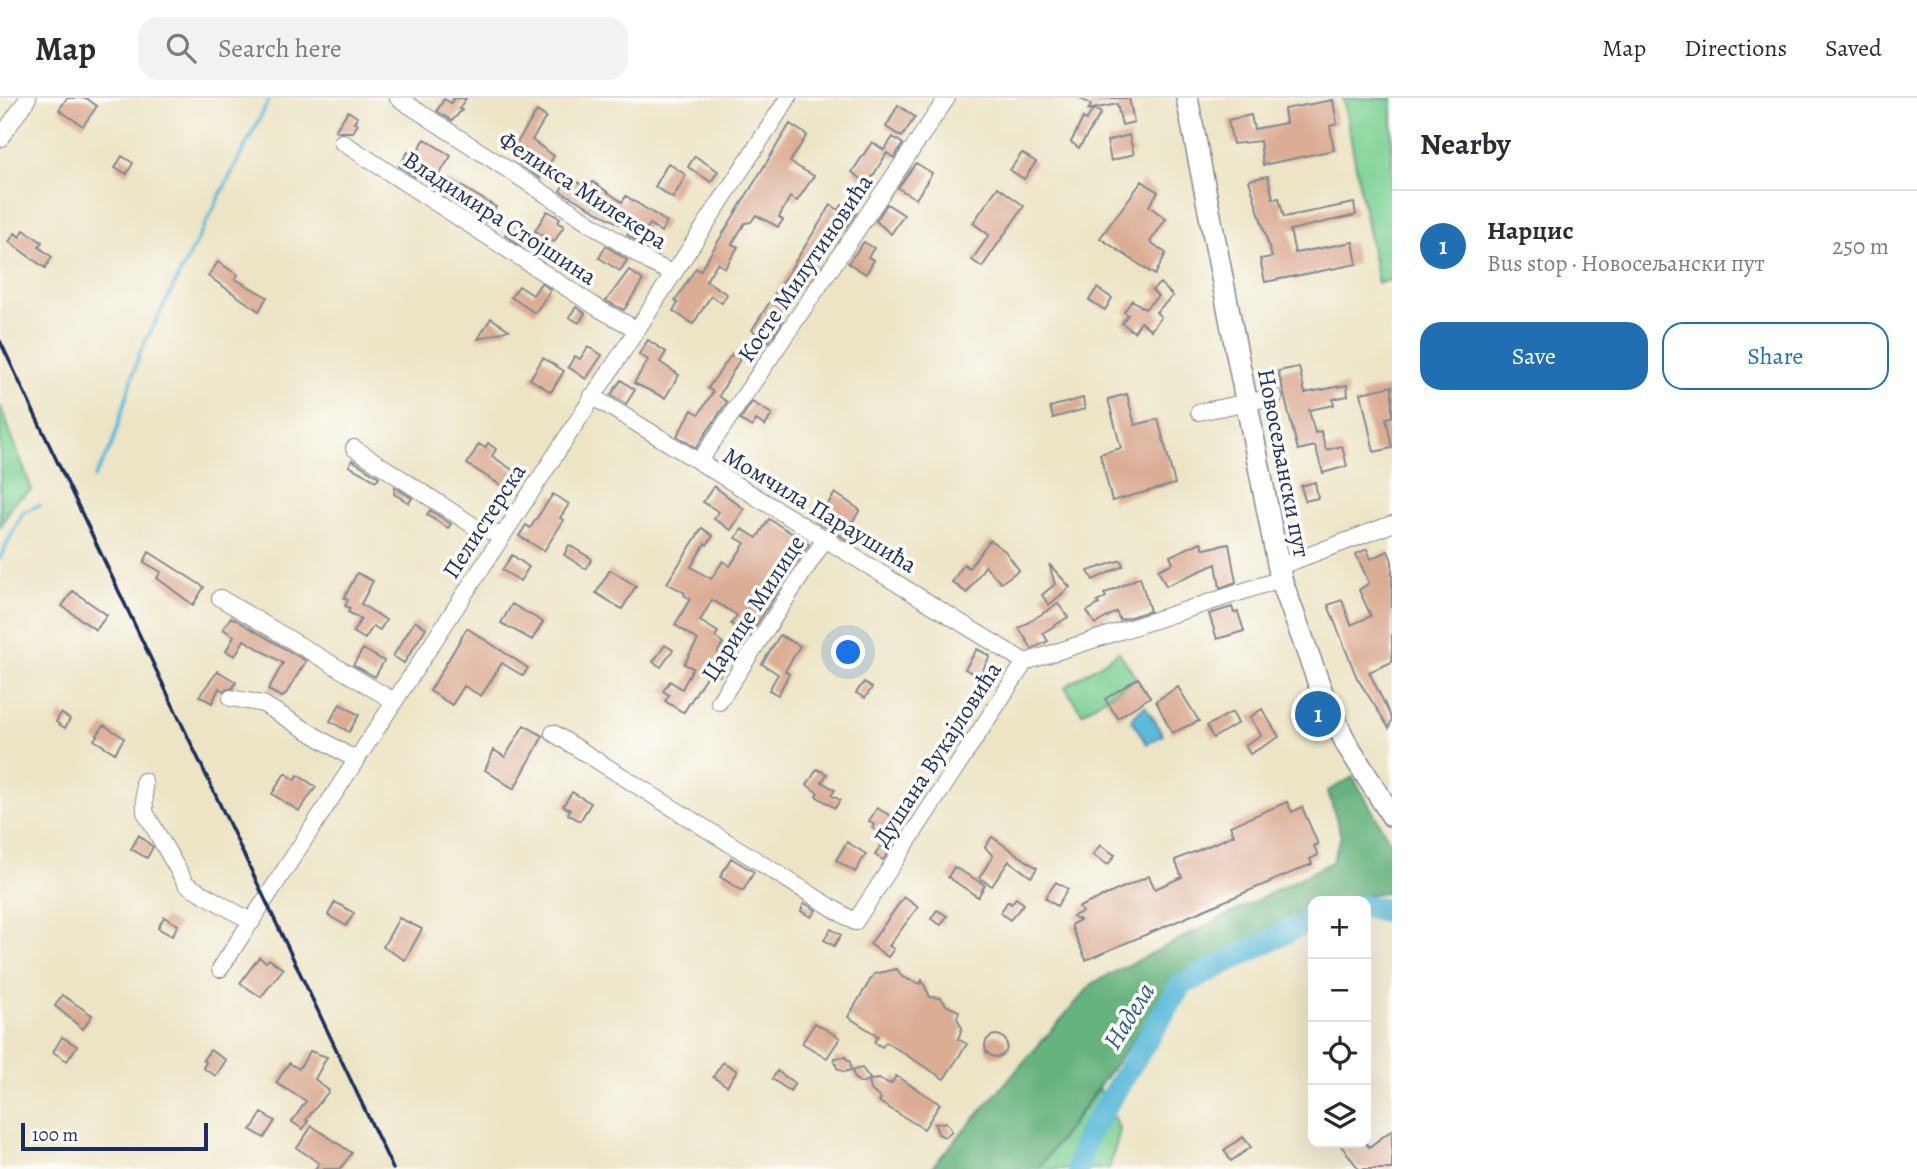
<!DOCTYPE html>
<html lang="en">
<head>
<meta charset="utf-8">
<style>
  body { margin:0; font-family:Alegreya,serif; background:#f2f2f3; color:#2b2b33 }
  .controls { position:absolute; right:21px; bottom:21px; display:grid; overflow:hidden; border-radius:14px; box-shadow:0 7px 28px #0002 }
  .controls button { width:63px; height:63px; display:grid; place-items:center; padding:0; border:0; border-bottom:2px solid #e1e1e2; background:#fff; color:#2b2b33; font:35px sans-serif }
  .scale { position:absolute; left:21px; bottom:18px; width:187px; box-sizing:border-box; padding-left:7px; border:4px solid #1b2f5e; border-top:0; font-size:19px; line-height:24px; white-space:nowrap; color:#1b2f5e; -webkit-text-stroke:5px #fdfcf7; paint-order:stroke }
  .you { position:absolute; left:849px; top:555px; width:24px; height:24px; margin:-18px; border:5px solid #fff; border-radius:50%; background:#1a73e8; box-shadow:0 0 0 10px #1a73e833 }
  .badge { display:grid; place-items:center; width:46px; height:46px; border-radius:50%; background:#1f6fb2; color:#fff; font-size:23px; font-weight:700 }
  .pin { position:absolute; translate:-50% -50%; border:4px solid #fff; box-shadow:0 2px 7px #0006 }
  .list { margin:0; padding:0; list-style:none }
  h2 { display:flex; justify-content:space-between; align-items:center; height:91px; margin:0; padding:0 28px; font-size:30px }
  h2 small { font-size:23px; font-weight:400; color:#7c7c81 }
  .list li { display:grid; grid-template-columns:46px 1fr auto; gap:21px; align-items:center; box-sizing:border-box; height:112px; padding:0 28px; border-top:2px solid #e1e1e2 }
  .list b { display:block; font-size:26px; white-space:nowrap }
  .list p { margin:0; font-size:23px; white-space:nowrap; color:#7c7c81 }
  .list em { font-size:23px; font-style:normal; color:#7c7c81 }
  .actions { display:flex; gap:14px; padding:21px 28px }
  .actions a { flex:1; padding:16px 0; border:2px solid #1f6fb2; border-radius:21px; text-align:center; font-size:24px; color:#1f6fb2 }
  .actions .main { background:#1f6fb2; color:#fff }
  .icon { flex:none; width:38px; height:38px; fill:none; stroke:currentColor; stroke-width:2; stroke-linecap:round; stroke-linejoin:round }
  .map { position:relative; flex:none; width:1392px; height:1071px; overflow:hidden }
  header { display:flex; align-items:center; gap:42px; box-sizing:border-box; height:98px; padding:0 35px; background:#fff; border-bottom:2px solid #e1e1e2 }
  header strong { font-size:33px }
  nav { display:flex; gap:38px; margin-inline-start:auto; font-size:24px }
  .search { width:490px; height:63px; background:#f2f2f3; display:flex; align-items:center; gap:18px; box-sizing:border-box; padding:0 24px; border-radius:21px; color:#7c7c81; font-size:26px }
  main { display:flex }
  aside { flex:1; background:#fff }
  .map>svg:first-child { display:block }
  .green { fill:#7dd193; stroke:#4c8078; stroke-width:2 }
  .forest { fill:#66b37d; stroke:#40716e; stroke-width:2 }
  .water { fill:#5bbad9; stroke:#3b749c; stroke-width:2 }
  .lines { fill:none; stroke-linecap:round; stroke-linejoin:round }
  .stream { stroke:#5bbad9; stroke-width:3.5 }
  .river { stroke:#5bbad9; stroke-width:23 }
  .building { fill:#dcad95 }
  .minor-casing { stroke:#848a91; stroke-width:18 }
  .major-casing { stroke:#848a91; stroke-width:24 }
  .minor { stroke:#fff; stroke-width:16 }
  .major { stroke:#fff; stroke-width:21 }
  .rail { stroke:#1b2f5e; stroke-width:3.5 }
  .labels { text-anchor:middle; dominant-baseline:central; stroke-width:7; stroke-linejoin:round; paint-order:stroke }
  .street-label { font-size:24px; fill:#1b2f5e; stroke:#fdfcf7 }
  .water-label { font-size:26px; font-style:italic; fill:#2e5983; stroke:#fdfcf7 }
</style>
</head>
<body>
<header>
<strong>Map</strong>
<div class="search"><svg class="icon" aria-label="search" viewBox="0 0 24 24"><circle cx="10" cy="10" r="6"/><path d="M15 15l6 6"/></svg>Search here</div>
<nav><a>Map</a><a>Directions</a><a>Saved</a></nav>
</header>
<main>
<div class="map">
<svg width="1392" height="1071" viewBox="0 0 1392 1071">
  <rect width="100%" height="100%" fill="#fdfcf7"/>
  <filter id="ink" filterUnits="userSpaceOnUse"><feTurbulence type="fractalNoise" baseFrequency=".0143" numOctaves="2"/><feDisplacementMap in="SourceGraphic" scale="14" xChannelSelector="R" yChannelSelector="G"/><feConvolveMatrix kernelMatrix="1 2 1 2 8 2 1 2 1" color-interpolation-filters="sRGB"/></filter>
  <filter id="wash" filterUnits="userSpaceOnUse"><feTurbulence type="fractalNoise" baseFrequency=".00686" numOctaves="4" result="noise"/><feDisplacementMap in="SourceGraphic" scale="28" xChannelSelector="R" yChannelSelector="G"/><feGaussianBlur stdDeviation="1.57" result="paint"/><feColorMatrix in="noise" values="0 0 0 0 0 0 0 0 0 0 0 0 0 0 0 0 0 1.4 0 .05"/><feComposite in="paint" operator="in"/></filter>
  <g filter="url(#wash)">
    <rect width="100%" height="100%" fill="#ece4c4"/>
    <path class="green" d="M1343,0H1392V182L1378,185Z
      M0,307L32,392L15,403L0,429Z
      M1119,554L1136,580L1082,615L1065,589Z
      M1099,991L1120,1032L1109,1071H1038Z"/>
    <path class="forest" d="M1353,679L1392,747V795L1369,796L1356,803H1313V825L1161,904L1038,1071H930L1093,885L1332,764L1341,738L1328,693Z"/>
    <path class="water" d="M1145,608L1163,637L1147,646L1131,621Z"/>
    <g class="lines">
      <path class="stream" d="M94,380L112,347L140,254L270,0
        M0,460L23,414L40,407"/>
      <path class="river" d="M1366,808L1392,814
        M1078,1071L1087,1038L1181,887L1313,821"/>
    </g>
    <g id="blocks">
      <path class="building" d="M67,0H86L97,8L83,28L59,12Z
        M454,0H466L459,11L462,12L452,23L437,13L444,1L451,5Z
        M1080,0H1129L1134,24L1122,27L1117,6L1088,12L1091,7Z
        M1333,2L1337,26L1330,28L1334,52L1263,67L1260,43L1233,46L1228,22L1251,17L1254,31L1286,25L1284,11Z
        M898,7L915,19L902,39L886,29Z
        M1094,11L1101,15L1079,50L1071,44L1083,20L1086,22Z
        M348,13L357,19L354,24L358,26L353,34H338L335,33Z
        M537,13L546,19L532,42L554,58L540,80L518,65L527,53L516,46Z
        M790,26L807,37L790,64L814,78L797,103L790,99L779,119L783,122L778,129L756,117L751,124L745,125L732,146L738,149L725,170L717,165L706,183L727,196L722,205L711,198L693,226L673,213L678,205L675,203L696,170L700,173Z
        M1129,37L1134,56L1111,63L1107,43Z
        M893,39L903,46L894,60L887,55L868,86L852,74L872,44L884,52Z
        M425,41L451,58L437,80L420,70L415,79L399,68L408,54L414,58Z
        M1022,55L1036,64L1024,81L1010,72Z
        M122,58L133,65L127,76L115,70Z
        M695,58L718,73L711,84L688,69Z
        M668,65L686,77L673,100L655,89Z
        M916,65L932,75L916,101L898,90Z
        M569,78L588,91L593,84L622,104L626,98L667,124L661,134L650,126L638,144L627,137L630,132L560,93Z
        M1268,78L1273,101L1279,100L1284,119L1354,105L1356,117L1290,132L1295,155L1353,144L1357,166L1265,184L1260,161L1272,159L1249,82Z
        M449,81L496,109L485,124L441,95Z
        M1142,83L1158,94L1149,108L1166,121L1150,144L1166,155L1155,177L1100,140Z
        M998,89L1024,108L982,169L972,162L989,137L973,125Z
        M887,106L904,117L891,136L876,123Z
        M831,107L839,112L842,107L856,115L844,132L840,129L831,144L827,141L816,158L820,160L811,177L801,192L796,189L779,220L783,223L768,244L752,232Z
        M547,113L560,120L558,125L564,128L554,144L535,133Z
        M514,122L530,133L521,148L505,137Z
        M24,132L42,144L39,149L52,159L45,170L9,144L15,135L20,139Z
        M864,144L874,150L868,159L874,162L866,176L848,165Z
        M606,148L627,162L620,173L599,160Z
        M218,164L238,177L235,181L267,199L259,213L208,178Z
        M629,172L643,182L624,212L606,203Z
        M541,185L551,192L535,215L511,199L519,188L533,197Z
        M1160,185L1173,198L1156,214L1161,219L1151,232L1141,224L1134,234L1122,225L1128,217L1124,214L1132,202L1145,211L1158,198L1152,192Z
        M1097,190L1112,200L1105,212L1089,202Z
        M576,209L585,215L579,225L569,219Z
        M491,220L509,232L478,241Z
        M648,242L666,254L660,264L679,277L665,300L634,285L648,262L639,256Z
        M588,249L602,257L586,281L568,269L575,258L580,261Z
        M732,256L740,261L719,298L727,304L696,350L677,338L692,312L699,316L713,294L708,290Z
        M543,260L564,273L551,294L530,281Z
        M1299,269L1305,295L1347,287L1348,298L1333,301L1334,307L1309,312L1315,335L1321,333L1326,352L1342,348L1347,368L1323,375L1315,348L1298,352L1278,273Z
        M621,282L635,292L626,306L611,297Z
        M1392,288V319L1386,320L1392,350L1374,354L1361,295Z
        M1127,296L1135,327L1158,321L1175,386L1112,403L1100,356L1121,350L1108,301Z
        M1083,300L1085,311L1053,320L1050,309Z
        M752,304L772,316L765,328L756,322L752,329L740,322Z
        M488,345L496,351L492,358L517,375L507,391L467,366L479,346L485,350Z
        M352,362L379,379L376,383L349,368Z
        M1315,384L1318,400L1305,403L1301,388Z
        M714,388L744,411L731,432L714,421L719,414L703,404Z
        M395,389L412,400L409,405L394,396Z
        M835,395L860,412L851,426L856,429L847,442L817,423Z
        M553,396L569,406L560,420L564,422L544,453L519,438L526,427L530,430Z
        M430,412L451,426L448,430L427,417Z
        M769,421L809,446L749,538L731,526L737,517L712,502L700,523L718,534L715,539L723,545L718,554L724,558L720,565L725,568L719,578L710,572L684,614L681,613L665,603L669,597L663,593L670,583L682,591L693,570L684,566L698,542L675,527L690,501L684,497L685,495L667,485L702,430L713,438L707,447L705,445L691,469L711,481L723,463L730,468L745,445L736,440L742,431L757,440Z
        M990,442L1005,453L1019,472L1001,485L985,468L967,495L952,484L964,466L969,470Z
        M1201,444L1204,451L1229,446L1236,484L1220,490L1216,466L1166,488L1158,472L1173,465L1170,458Z
        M569,447L592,461L586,471L564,457Z
        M1367,451L1371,461L1388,453L1392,463V564L1369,574L1392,621L1389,630L1357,580L1328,507L1342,502L1351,527L1371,518L1359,492L1369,485L1356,456Z
        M149,454L204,489L193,507L157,480L161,474L144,464Z
        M512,457L529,469L520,483L502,472Z
        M1121,462L1123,468L1093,482L1088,473Z
        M1049,466L1070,489L1049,507L1042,497L1055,486Z
        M610,472L636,488L622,511L596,495Z
        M357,475L373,483L361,506L386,522L380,532L373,528L365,541L353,534L361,521L348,514L350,510L345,508L348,502L344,500Z
        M1140,479L1150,513L1120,522L1116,514L1095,526L1087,513L1099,506L1097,504L1106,499L1104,496Z
        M73,493L107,517L96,532L62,508Z
        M512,506L543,524L532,542L501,525Z
        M1058,506L1068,519L1043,535L1048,543L1032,551L1019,530Z
        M1232,509L1234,515L1238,514L1244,533L1217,541L1209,516Z
        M231,519L306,563L285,597L282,599L268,592L283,565L244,542L235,558L226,553L234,538L223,531Z
        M415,523L426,530L404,565L393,558Z
        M467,530L528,570L523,578L502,565L481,598L464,588L452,607L430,593Z
        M780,537L800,548L785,573L789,576L778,597L769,592L778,576L762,566Z
        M665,547L673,552L661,569L653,564Z
        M363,551L384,563L375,579L353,567Z
        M977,551L990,558L979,579L965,571Z
        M218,573L236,584L233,590L223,593L219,590L212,605L199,598Z
        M1138,580L1150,599L1118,620L1105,601Z
        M864,584L872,590L865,600L856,595Z
        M1178,589L1199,623L1172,635L1156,603Z
        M340,606L359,617L349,634L330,623Z
        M1262,611L1279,639L1250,656L1245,647L1261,637L1250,619Z
        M1232,614L1238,625L1213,640L1207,628Z
        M61,615L70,621L65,630L56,624Z
        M104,627L124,640L115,655L94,642Z
        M524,627L543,638L514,691L485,672L494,652L505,659Z
        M817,671L827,676L822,684L835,692L831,697L840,702L835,710L816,698L818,695L807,687Z
        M285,675L295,682L298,677L316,689L299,713L272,696Z
        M572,694L591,705L580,723L568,716L570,712L563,708Z
        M1287,704L1292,714L1302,709L1318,746L1314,748L1318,757L1310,761L1312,766L1086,862L1072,830V826L1080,822L1073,818L1082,814L1079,809L1149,778L1155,791L1182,779L1175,762L1234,737L1230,728Z
        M877,710L896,721L886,739L872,730L874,727L869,723Z
        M139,737L153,749L147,760L131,751Z
        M992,739L1037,770L1031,779L1009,763L992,788L979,780L993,758L985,749Z
        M847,744L866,756L855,774L836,762Z
        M1100,747L1115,757L1108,767L1093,757Z
        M880,748L889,753L883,762L875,757Z
        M731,760L754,774L743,793L720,779Z
        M954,769L985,787L978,799L948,779Z
        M1056,784L1068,791L1057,808L1045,800Z
        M904,799L918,809L889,848L894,851L888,859L870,846Z
        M1016,800L1024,806L1010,822L1000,815L1008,803L1011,806Z
        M335,804L354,815L346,828L328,817Z
        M804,805L816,812L811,819L801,813Z
        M937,812L947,818L941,827L931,821Z
        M164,819L178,827L172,838L158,830Z
        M399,820L422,831L405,862L383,849Z
        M831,831L841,837L834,848L824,842Z
        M259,859L266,864L269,861L283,871L261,899L240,885Z
        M897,871L902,879L920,886L922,882L930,899L941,900L947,908L959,913L957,920L962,930L958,941L967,946L944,981L886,944L882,949L874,944L878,938L848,919L874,876Z
        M62,897L92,917L83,931L55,908Z
        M815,925L840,940L827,960L802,945Z
        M985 948a11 11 0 1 1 22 0a11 11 0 1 1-22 0Z
        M62,939L77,948L67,963L53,954Z
        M210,952L226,962L216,978L203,970L206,964L203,962Z
        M310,953L327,959L315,981L329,993L306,1022L308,1023L303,1031L292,1024L306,1003L276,985L289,965L299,971Z
        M845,959L850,964L851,972L844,974L837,970L834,960Z
        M723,964L737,973L727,988L713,979Z
        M862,970L871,982L879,981L891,986L896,978L940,1006L924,1031L879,1004L881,1001L871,992L869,982L861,985L855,981L852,972Z
        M777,973L795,985L790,993L772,981Z
        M262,1015L275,1023L264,1040L251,1032Z
        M946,1024L952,1033L945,1039L938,1036L935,1026Z
        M312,1028L352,1055L340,1071H315L319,1065L297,1050Z
        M1392,1032V1071H1359L1339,1045H1366L1369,1049Z
        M1243,1039L1251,1049L1231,1063L1224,1052Z"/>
    </g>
  </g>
  <g filter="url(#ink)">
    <use href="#blocks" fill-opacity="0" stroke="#848a91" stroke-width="2"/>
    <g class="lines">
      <g class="minor-casing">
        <path id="minor" d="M398,0L651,165L672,175
          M0,41L28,0
          M342,44L601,212L636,231
          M592,298L1025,564
          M1199,314L1274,299
          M354,350L474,428L501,437
          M699,364L947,0
          M1278,469L1392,426
          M220,500L394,603
          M231,600L263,606L347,657L357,659
          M719,604L825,441
          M553,635L855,824L1025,564L1281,481
          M144,683L145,714L186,786L252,824
          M220,871L788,0"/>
      </g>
      <g class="major-casing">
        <path id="major" d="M1187,0L1281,481L1323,597L1347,647L1392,718"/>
      </g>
      <use href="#minor" class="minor"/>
      <use href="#major" class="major"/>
      <path class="rail" d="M0,243L393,1071"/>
    </g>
  </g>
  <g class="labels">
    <g class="street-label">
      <text transform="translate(583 92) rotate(33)">Феликса Милекера</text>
      <text transform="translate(500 120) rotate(33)">Владимира Стојшина</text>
      <text transform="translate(805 170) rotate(-56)">Косте Милутиновића</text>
      <text transform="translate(1284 365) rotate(79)">Новосељански пут</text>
      <text transform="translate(820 412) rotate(31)">Момчила Параушића</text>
      <text transform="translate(484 423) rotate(-57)">Пелистерска</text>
      <text transform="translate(753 510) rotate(-57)">Царице Милице</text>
      <text transform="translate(937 656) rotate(-57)">Душана Вукајловића</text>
    </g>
    <g class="water-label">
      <text transform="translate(1129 918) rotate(-58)">Надела</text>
    </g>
  </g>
</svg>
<div class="controls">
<button>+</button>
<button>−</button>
<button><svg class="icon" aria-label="locate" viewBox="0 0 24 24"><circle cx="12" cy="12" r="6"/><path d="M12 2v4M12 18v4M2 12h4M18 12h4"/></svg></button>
<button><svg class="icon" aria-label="layers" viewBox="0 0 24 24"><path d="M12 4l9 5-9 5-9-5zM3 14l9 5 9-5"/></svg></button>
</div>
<div class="scale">100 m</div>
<div class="you"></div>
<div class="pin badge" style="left:1318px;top:616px">1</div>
</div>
<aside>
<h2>Nearby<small></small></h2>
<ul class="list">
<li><span class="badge">1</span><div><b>Нарцис</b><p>Bus stop · Новосељански пут</p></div><em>250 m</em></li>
</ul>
<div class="actions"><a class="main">Save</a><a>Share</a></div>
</aside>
</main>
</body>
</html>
